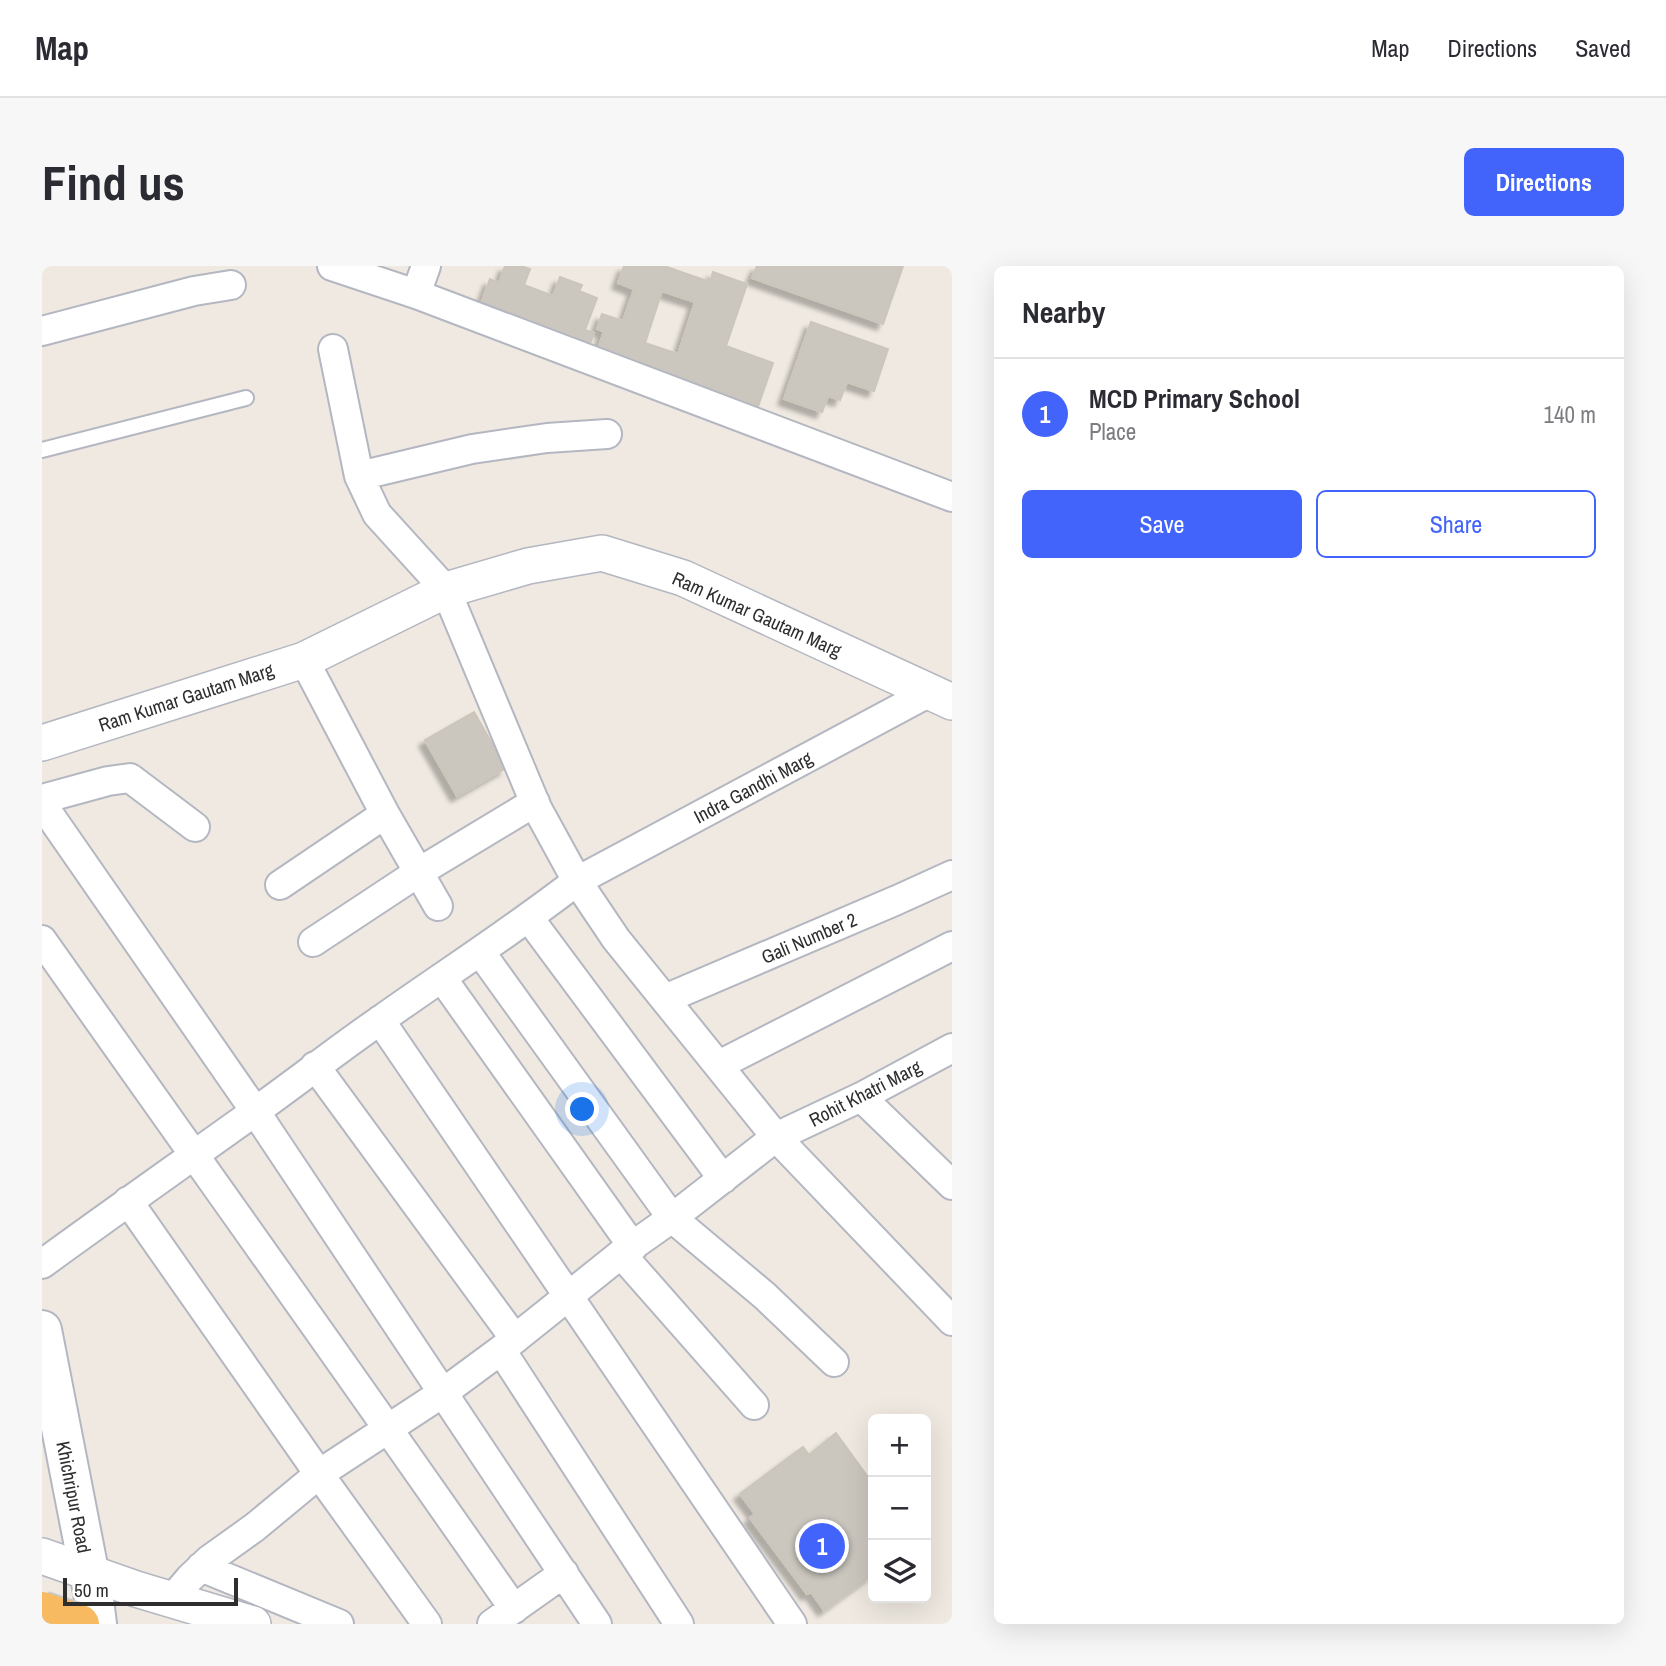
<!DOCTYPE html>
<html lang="en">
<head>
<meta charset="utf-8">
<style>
  body { margin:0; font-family:"Archivo Narrow",sans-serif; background:#f7f7f7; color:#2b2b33 }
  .controls { position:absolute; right:21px; bottom:21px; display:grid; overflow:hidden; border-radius:10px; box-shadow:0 7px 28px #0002 }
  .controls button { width:63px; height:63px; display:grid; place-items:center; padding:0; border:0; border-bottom:2px solid #e1e1e2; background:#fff; color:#2b2b33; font:35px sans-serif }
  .scale { position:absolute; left:21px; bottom:18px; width:175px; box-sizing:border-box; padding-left:7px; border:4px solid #2e2e2e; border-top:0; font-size:19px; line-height:24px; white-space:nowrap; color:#2e2e2e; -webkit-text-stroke:5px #fff; paint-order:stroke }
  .you { position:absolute; left:541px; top:844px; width:24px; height:24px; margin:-18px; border:5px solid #fff; border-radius:50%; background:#1a73e8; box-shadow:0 0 0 10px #1a73e833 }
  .badge { display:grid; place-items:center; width:46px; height:46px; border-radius:50%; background:#4264fb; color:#fff; font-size:23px; font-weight:700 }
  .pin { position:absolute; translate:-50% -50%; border:4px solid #fff; box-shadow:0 2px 7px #0006 }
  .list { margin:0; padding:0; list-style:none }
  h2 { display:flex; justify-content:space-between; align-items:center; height:91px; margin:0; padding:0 28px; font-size:30px }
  h2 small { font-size:23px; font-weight:400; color:#7c7c81 }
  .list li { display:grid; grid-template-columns:46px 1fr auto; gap:21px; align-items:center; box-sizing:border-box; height:112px; padding:0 28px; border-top:2px solid #e1e1e2 }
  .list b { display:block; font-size:26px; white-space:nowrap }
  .list p { margin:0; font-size:23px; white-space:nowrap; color:#7c7c81 }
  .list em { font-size:23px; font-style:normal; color:#7c7c81 }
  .actions { display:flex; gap:14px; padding:21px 28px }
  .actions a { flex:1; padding:16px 0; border:2px solid #4264fb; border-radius:10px; text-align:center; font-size:24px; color:#4264fb }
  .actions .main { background:#4264fb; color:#fff }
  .icon { flex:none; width:38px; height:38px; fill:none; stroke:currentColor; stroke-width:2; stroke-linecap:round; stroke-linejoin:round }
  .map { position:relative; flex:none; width:910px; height:1358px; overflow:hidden; border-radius:10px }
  header { display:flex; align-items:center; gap:42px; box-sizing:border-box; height:98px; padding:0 35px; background:#fff; border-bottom:2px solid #e1e1e2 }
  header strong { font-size:33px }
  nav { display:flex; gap:38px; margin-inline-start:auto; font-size:24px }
  .intro { display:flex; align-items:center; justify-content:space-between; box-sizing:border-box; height:168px; padding:0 42px }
  h1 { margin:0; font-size:49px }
  .button { padding:18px 32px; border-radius:10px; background:#4264fb; color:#fff; font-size:24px; font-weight:700 }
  main { display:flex; gap:42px; padding:0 42px }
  aside { flex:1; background:#fff; border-radius:10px; box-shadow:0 7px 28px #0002 }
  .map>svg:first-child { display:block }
  .building { fill:#cbc7bf; stroke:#cbc5ba; stroke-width:2; fill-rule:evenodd; filter:url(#shadow) }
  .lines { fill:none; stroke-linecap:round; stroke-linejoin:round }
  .service-casing { stroke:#b4b7c1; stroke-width:18 }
  .minor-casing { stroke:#b4b7c1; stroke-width:32 }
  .tertiary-casing { stroke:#b4b7c1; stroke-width:38 }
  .secondary-casing { stroke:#b4b7c1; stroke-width:42 }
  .service { stroke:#fff; stroke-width:14 }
  .minor { stroke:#fff; stroke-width:28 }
  .tertiary { stroke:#fff; stroke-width:35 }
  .secondary { stroke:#fff; stroke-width:38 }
  .trunk-bridge-casing { stroke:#c9c9c9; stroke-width:42; stroke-linecap:butt }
  .trunk-bridge { stroke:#f8ba60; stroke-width:38 }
  .labels { text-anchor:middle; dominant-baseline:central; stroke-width:6; stroke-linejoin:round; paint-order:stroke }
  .street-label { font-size:19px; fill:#2e2e2e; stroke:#fff }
</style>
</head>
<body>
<header>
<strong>Map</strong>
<nav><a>Map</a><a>Directions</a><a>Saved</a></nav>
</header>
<div class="intro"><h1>Find us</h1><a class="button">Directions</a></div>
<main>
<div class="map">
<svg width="910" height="1358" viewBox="0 0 910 1358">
  <defs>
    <filter id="shadow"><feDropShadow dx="-6" dy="6" stdDeviation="2" flood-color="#0004"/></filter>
  </defs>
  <rect width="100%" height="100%" fill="#efe9e1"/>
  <path class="building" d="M463,0H479L488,3L482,19L511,30L518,11L540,19L537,25L555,32L543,64L552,67L546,83L521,80L525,69L517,66L513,77L465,59L469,47L463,45L459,57L435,48L448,13L457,17Z
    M582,0H622L668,16L671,6L705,18L684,80L731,97L712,152L691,145L695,133L689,130L685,142L585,107L590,94L581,91L576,103L552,95L562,65L555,63L560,48L581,55L592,23L576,17ZM620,25L653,36L636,88L603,77Z
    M715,0H861L841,58L710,12Z
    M769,56L846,83L832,125L805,116L798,134L786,130L780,146L742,133Z
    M432,446L464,502L415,530L383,474Z
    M794,1167L831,1218V1308L782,1344L769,1326L765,1328L708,1252L713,1248L698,1228L761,1181L767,1189Z"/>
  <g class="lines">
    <g class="service-casing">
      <path id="service" d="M0,184L204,132"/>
    </g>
    <g class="minor-casing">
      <path id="minor" d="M290,0L374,28L910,231
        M374,28L384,0
        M0,65L152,25L189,19
        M291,83L317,210L335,248L404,324L495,542L535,615L574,673L734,871L910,1055
        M317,210L430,183L505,172L565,168
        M262,394L343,548L396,640
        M0,533L66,515L88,512L153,561
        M0,538L213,845L555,1358
        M238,619L343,548
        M487,652L681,913
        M0,674C157,897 316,1118 472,1343
        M271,676L377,606L493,536
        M439,687L630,952L723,1030L792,1096
        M400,712L591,981
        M623,733L855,634L910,609
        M338,754L750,1358
        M677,799L910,680
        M273,800L473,1073
        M819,831L910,919
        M86,935L277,1208L385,1358
        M579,988L712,1139
        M0,998C70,947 141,897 211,847C255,816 296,783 340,753C405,707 472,664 535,615L888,426
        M459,1084L637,1358
        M159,1301L297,1358
        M130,1333L148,1312L167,1294L213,1261L277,1208L402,1126L459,1084L579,988L630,952L734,871L819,831L910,782
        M450,1358L522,1307"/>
    </g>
    <g class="tertiary-casing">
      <path id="tertiary" d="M0,477L262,394L404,324L486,300L560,287L641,312L910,436
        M0,1290L94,1323L211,1358"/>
    </g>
    <g class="secondary-casing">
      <path id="secondary" d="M0,1064L51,1326L55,1358"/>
    </g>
    <use href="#service" class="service"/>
    <use href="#minor" class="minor"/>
    <use href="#tertiary" class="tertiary"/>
    <use href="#secondary" class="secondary"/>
    <g class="trunk-bridge-casing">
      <path id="trunk-bridge" d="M0,1345L38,1358"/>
    </g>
    <use href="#trunk-bridge" class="trunk-bridge"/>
  </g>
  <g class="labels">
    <g class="street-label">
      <text transform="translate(715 348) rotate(24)">Ram Kumar Gautam Marg</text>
      <text transform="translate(144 431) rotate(-18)">Ram Kumar Gautam Marg</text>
      <text transform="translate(711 521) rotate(-28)">Indra Gandhi Marg</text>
      <text transform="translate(767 672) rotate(-23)">Gali Number 2</text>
      <text transform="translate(823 827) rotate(-27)">Rohit Khatri Marg</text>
      <text transform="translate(32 1231) rotate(79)">Khichripur Road</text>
    </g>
  </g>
</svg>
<div class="controls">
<button>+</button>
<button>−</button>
<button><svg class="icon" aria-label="layers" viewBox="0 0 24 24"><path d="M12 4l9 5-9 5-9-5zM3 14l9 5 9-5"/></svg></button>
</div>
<div class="scale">50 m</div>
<div class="you"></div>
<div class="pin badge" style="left:780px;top:1280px">1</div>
</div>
<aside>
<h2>Nearby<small></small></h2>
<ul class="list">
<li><span class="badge">1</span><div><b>MCD Primary School</b><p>Place</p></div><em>140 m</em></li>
</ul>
<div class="actions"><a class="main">Save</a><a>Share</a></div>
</aside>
</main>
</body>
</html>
